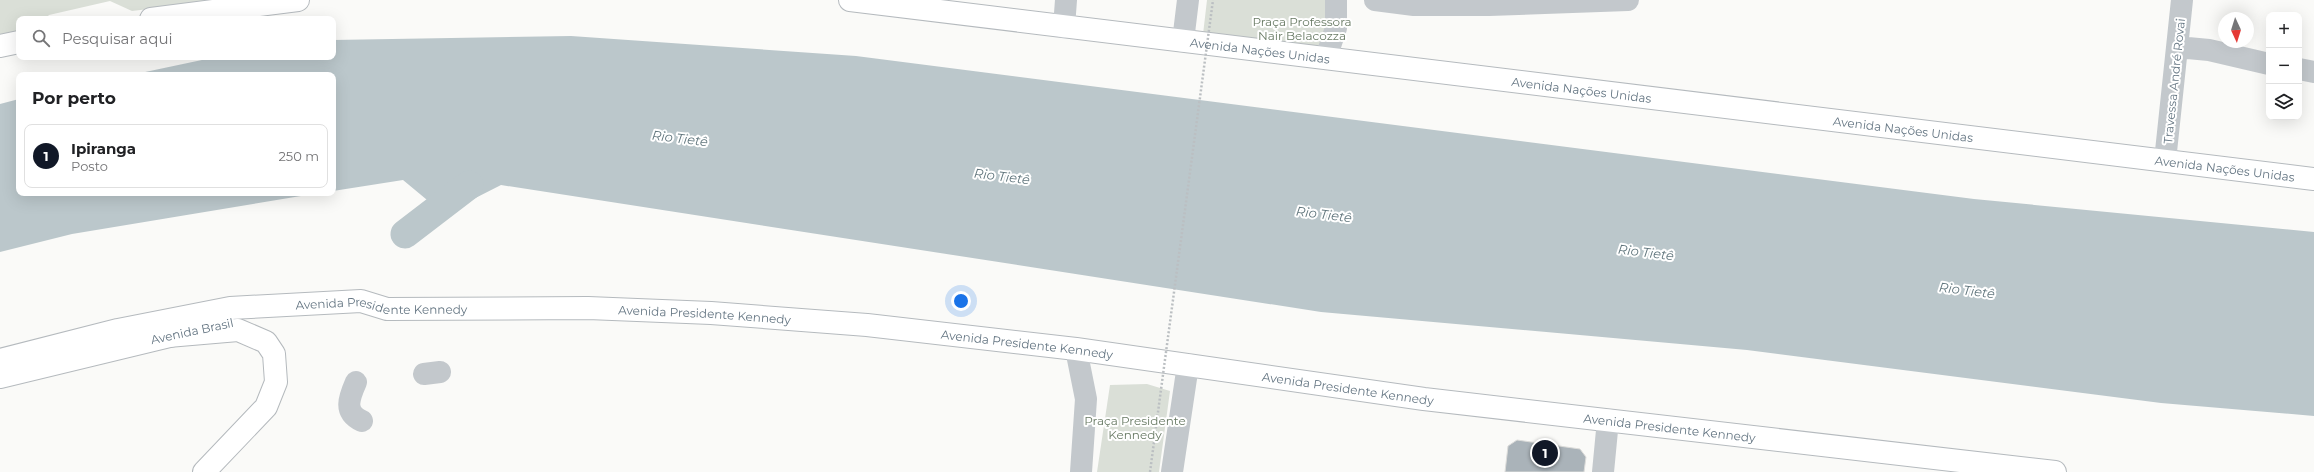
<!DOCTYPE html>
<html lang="pt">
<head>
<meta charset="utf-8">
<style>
  body { margin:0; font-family:Montserrat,sans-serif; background:#f2f2f2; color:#202124 }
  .controls { position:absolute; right:12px; top:12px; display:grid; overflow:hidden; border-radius:8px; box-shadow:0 4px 16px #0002 }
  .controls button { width:36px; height:36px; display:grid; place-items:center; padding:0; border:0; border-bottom:1px solid #e0e0e0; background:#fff; color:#202124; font:20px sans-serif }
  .compass { position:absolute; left:2218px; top:12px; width:36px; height:36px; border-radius:50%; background:#fff; box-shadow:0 4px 16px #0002; rotate:176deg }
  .you { position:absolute; left:961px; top:301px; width:14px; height:14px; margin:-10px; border:3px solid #fff; border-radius:50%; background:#1a73e8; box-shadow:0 0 0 6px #1a73e833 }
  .badge { display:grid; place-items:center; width:26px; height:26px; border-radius:50%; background:#111827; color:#fff; font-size:13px; font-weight:700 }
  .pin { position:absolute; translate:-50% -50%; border:2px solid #fff; box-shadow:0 1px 4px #0006 }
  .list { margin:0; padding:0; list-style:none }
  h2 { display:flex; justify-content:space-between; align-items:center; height:52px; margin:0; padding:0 16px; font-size:17px }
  h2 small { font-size:13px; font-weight:400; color:#757577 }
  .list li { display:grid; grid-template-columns:26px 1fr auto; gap:12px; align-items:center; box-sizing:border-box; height:64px; margin:0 8px 8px; padding:0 8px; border:1px solid #e0e0e0; border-radius:8px }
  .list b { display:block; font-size:15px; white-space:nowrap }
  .list p { margin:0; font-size:13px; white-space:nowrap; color:#757577 }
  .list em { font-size:13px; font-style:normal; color:#757577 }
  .icon { flex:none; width:22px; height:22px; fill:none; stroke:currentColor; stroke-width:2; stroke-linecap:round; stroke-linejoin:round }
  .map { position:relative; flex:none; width:2314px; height:472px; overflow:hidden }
  .search { position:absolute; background:#fff; box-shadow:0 4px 16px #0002; left:16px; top:16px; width:320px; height:44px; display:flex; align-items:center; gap:10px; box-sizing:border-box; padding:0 14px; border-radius:8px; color:#757577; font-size:15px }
  .panel { position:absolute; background:#fff; box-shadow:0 4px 16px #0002; left:16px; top:72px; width:320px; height:124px; border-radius:8px }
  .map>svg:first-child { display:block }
  .green { fill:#dadfd7 }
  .water { fill:#bbc7cb }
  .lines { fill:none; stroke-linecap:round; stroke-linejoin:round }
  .river { stroke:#bbc7cb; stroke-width:29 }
  .building { fill:#aab3b9; stroke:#dcdcda }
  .major-casing { stroke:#b5babe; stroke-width:24 }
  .highway-casing { stroke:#b4b9bd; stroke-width:24 }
  .minor { stroke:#c3c8cc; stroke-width:22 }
  .major { stroke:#fff; stroke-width:22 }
  .highway { stroke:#fff; stroke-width:22 }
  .path-bridge { stroke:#bbbfc2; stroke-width:2.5; stroke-dasharray:2 2; stroke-linecap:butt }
  .labels { text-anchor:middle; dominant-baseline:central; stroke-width:4; stroke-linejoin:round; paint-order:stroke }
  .park-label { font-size:12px; fill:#687a64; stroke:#fff }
  .street-label { font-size:12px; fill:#657683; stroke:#fff }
  .water-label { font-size:13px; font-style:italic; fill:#60757c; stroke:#fff }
</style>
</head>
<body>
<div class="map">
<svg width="2314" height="472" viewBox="0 0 2314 472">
  <rect width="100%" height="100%" fill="#fafaf8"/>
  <path class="green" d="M0,0H224L132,11L110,1L49,15L45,19H19V35L0,39Z
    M1207,0H1335L1326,58L1202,43Z
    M1147,384L1170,391L1159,472H1097L1110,385Z"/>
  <path class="water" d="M571,36L856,56L1974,199L2314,232V416L2161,403L1747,350L1321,312L501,185L444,214L403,180L333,191V75H131L216,57H333V40Z
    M19,99V193H319L72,234L0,252V104Z"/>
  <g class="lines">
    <path class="river" d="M405,234L469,185"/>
  </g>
  <path class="building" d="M1517,440L1580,449L1586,457L1584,472H1505L1508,446Z"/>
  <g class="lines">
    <g class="major-casing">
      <g id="major">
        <path id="s1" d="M850,0L2314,179"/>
        <path d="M151,19L298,0"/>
        <path d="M0,46L19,42"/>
        <path id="s2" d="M0,360L118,330L230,308L361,301L387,309L588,308L711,313L867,325L1076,349L1424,399L2055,472"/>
        <path d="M0,377L186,332"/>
      </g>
    </g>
    <g class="highway-casing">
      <path id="highway" d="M168,336L238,330L266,342L274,354L276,382L266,407L204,472"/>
    </g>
    <path class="minor" d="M1375,0L1414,5H1489L1628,0
      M1064,27L1066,0
      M1183,41L1188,0
      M2177,47L2209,50L2269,64
      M1326,58L1336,28V0
      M2299,69L2314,72
      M2165,161L2182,0
      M1076,349L1086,399L1081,472
      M424,374L440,372
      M356,382C349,398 343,412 362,421
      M1172,472L1188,365
      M1603,472L1608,420"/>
    <use href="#major" class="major"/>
    <use href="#highway" class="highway"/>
    <path class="path-bridge" d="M1150,472L1213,0"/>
  </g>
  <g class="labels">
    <g class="park-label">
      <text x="1302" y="21">Praça Professora<tspan x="1302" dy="14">Nair Belacozza</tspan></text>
      <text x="1135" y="420">Praça Presidente<tspan x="1135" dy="14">Kennedy</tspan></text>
    </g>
    <g class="street-label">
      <text stroke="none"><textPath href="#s1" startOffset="413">Avenida Nações Unidas</textPath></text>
      <text transform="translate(2174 81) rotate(-84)">Travessa André Rovai</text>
      <text stroke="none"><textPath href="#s1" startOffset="737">Avenida Nações Unidas</textPath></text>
      <text stroke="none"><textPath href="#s1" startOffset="1061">Avenida Nações Unidas</textPath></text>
      <text stroke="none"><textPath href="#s1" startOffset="1385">Avenida Nações Unidas</textPath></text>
      <text stroke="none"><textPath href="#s2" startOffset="388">Avenida Presidente Kennedy</textPath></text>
      <text stroke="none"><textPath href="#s2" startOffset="712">Avenida Presidente Kennedy</textPath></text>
      <text transform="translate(192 331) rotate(-12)">Avenida Brasil</text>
      <text stroke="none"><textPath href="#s2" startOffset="1036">Avenida Presidente Kennedy</textPath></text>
      <text stroke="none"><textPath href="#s2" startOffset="1360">Avenida Presidente Kennedy</textPath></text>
      <text stroke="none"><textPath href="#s2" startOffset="1684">Avenida Presidente Kennedy</textPath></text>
    </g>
    <g class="water-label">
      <text transform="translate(680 138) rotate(7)">Rio Tietê</text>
      <text transform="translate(1002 176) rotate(7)">Rio Tietê</text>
      <text transform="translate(1324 214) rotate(7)">Rio Tietê</text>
      <text transform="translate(1646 252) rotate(7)">Rio Tietê</text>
      <text transform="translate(1967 290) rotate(7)">Rio Tietê</text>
    </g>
  </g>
</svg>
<div class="controls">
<button>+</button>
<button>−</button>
<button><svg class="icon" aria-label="layers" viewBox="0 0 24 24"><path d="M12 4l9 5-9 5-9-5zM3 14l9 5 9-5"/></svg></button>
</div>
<svg class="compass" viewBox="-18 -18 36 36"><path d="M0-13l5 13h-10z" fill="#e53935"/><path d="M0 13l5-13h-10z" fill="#757577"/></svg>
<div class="you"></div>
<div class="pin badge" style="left:1545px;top:453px">1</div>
<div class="search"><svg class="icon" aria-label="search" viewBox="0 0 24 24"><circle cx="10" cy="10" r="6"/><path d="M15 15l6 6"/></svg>Pesquisar aqui</div>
<section class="panel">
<h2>Por perto<small></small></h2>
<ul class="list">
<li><span class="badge">1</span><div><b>Ipiranga</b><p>Posto</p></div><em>250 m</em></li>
</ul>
</section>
</div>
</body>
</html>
